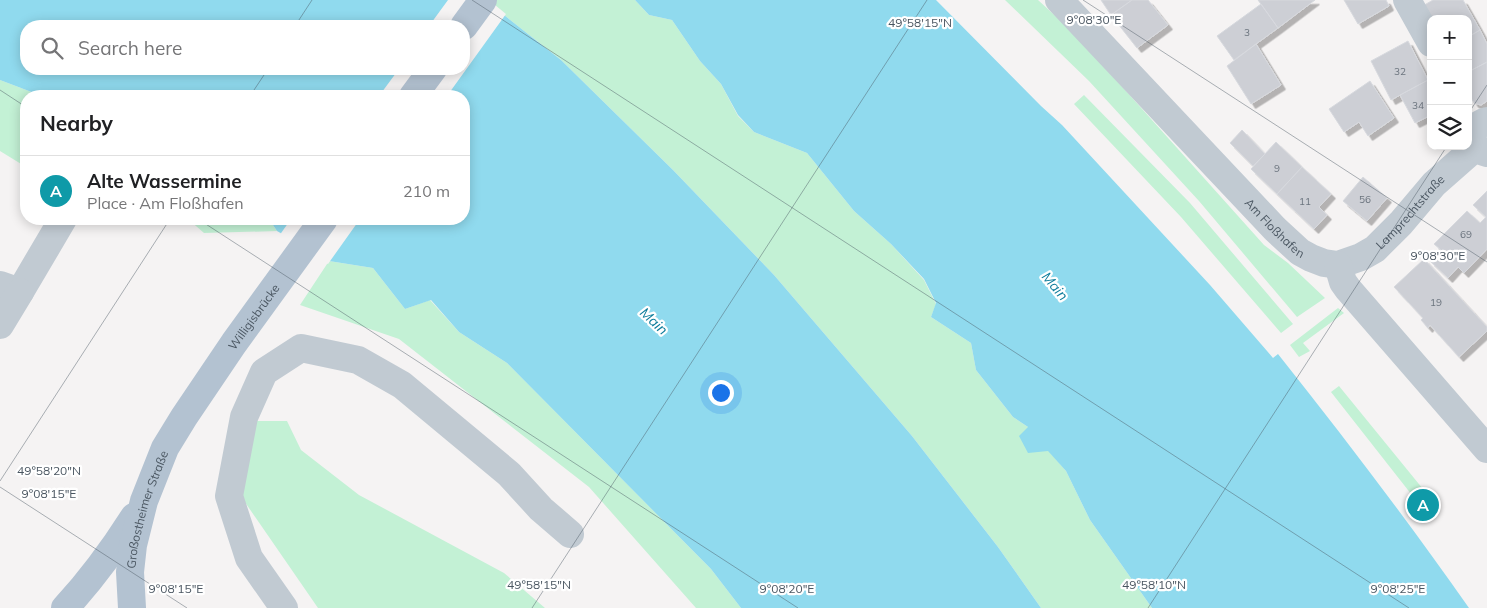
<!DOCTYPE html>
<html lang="en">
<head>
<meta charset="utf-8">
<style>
  body { margin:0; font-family:Mulish,sans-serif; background:#f2f2f2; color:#202124 }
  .controls { position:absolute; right:15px; top:15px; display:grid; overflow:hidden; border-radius:10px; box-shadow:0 2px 12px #0003 }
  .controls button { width:45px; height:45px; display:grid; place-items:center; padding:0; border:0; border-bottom:1px solid #e0e0e0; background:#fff; color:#202124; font:25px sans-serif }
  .you { position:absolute; left:720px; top:392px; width:18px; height:18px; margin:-12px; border:4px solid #fff; border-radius:50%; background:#1a73e8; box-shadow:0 0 0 8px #1a73e833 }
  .badge { display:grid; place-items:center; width:32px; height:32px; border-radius:50%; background:#1a73e8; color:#fff; font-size:16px; font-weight:700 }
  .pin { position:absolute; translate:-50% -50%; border:2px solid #fff; box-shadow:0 1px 5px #0006 }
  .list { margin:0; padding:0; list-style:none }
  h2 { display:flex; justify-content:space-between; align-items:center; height:65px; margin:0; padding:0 20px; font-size:21px }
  h2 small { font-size:16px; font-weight:400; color:#757577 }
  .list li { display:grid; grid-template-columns:32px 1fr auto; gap:15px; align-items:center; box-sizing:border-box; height:70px; padding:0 20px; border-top:1px solid #e0e0e0 }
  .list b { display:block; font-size:19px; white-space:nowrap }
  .list p { margin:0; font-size:16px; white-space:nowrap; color:#757577 }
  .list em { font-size:16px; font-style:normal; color:#757577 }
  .icon { flex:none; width:28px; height:28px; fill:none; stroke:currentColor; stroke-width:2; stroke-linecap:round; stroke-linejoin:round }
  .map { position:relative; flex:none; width:1487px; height:608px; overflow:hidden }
  .search { position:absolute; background:#fff; box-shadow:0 2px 12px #0003; left:20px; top:20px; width:450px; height:55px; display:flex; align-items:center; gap:12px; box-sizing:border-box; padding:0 18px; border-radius:20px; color:#757577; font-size:19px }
  .panel { position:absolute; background:#fff; box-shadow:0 2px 12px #0003; left:20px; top:90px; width:450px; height:135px; border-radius:20px }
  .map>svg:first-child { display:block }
  .green { fill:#c3f1d5 }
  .water { fill:#90daee; fill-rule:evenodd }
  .pier { fill:#f5f3f3 }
  .building { fill:#cdcfd5; stroke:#d7d9de; filter:url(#shadow) }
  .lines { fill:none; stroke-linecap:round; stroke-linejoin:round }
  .minor { stroke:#c1cad2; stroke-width:28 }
  .major { stroke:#b3c2d1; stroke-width:28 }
  .ticks { fill:none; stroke:#4a5661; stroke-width:1; stroke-opacity:0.45 }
  .labels { text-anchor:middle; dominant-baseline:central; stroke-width:4.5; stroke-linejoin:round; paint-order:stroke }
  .number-label { font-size:10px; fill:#6b747e }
  .street-label { font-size:12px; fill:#4a5661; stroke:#fff }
  .water-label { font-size:14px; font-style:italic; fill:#0c7c9b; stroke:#fff }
  .ticks-label { font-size:12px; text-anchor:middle; fill:#4a5661; stroke:#fff; stroke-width:4.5; stroke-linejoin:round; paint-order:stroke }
</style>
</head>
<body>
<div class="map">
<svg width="1487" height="608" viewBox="0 0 1487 608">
  <defs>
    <filter id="shadow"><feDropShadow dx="4.5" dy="4.5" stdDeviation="0" flood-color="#0004"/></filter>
  </defs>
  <rect width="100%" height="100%" fill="#f5f3f3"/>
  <path class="green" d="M485,0H635L649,15L672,20L700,61L721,84L738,116L754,132L807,153L854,211L891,244L924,280L936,304L931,317L971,343L976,370L1013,417L1028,427L1066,471L1090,520L1152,608H1041L998,547L912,436L774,275L673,170L561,60Z
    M1005,0H1038L1074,33L1264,245L1288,263L1325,298L1297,317L1199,201L1089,81Z
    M0,80L42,96H26V167L0,151Z
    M1084,95L1190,203L1293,324L1281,333L1181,217L1074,104Z
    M188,219H269L277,231L204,233Z
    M329,261L373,268L405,309L430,300L459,332L507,363L711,569L741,608H696L589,487L399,339L300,305Z
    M1338,308L1344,313L1303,343L1310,351L1299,357L1290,345Z
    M1339,386L1436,505L1426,513L1331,392Z
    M255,421H287L301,450L359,495L504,573L545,608H318L240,495Z"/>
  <path class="water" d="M0,0H485L561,60L673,170L774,275L912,436L998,547L1041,608H741L711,569L507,363L459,332L431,300L405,309L373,268L329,261L277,231L269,219H464V96H42L0,80ZM26,26H464V69H26Z
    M635,0H936L1041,106L1062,125L1210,285L1273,358L1278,354C1344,437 1408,521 1469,608H1152L1090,520L1066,471L1048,451L1028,453L1019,436L1028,427L1013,417L976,370L971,343L931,317L936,303L924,279L891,244L854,211L807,153L754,132L738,115L721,84L700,61L672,20L649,15Z"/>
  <path class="pier" d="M448,0H489L506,14L447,96H379L399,69H464V26H429Z
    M291,219H360L328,264L279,236Z"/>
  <path class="building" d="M1101,0H1132L1111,15Z
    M1132,0H1148L1168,25L1137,48L1111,15Z
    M1258,0H1315L1278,28Z
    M1344,0H1386L1389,6L1358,24Z
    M1433,0H1463L1480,30L1468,37V19H1431L1421,7Z
    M1261,4L1278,28L1234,60L1217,36Z
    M1480,30L1487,44V62L1468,72V37Z
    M1408,41L1428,80L1391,100L1371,61Z
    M1256,44L1281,85L1251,104L1227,66Z
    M1487,62V101L1481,105L1474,103L1468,93V72Z
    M1428,80L1431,85V115L1415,123L1400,95Z
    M1370,81L1394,118L1368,136L1359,122L1344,132L1329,109Z
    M1242,130L1265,154L1253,166L1230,143Z
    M1276,142L1302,167L1277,194L1251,169Z
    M1302,167L1331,194L1319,207L1327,215L1314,229L1277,194Z
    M1363,177L1387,198L1367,221L1343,201Z
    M1487,191V249L1464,273L1458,267L1448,278L1430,261L1441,250L1434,244L1467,211L1480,223L1486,217L1473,205Z
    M1424,259L1487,327V331L1459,357L1430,325L1428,328L1421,320L1423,318L1394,287Z"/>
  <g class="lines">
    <g class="minor">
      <path id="s1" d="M1059,0L1275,229L1300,252L1311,258L1324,263L1338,265L1361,257L1375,249L1401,223L1434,184L1476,147"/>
      <path d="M1407,0L1431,43"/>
      <path d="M1487,121C1468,126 1468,149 1487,153"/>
      <path d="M1338,265L1343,282L1348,289L1487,449"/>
      <path d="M0,285L20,292L63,219"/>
      <path d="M0,325L20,292"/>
      <path d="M284,608L249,558L229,496L244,417L264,372L301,348L358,360L402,385L509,474L541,509L570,534"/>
    </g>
    <g class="major">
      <path d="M464,26L483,0"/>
      <path d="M413,96L433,69"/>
      <path d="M65,608C91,580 113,550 134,517"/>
      <path id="s2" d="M132,608L130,572L133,545L144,501L165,448L184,417L234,343L324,219"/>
    </g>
  </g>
  <path class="ticks" d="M472,0L1409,608M1083,0L1487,262M295,26L312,0M0,90L26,107M250,96L268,69M1468,114L1487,85M198,219L798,608M0,481L170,219M0,487L187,608M532,608L927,0M1148,608L1447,146"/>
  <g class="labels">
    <g class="number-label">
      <text x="1247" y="32">3</text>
      <text x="1400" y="71">32</text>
      <text x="1418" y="105">34</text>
      <text x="1277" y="168">9</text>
      <text x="1365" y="199">56</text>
      <text x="1305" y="201">11</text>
      <text x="1466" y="234">69</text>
      <text x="1436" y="302">19</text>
    </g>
    <g class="street-label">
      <text stroke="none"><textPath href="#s1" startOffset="481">Lamprechtstraße</textPath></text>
      <text stroke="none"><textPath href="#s1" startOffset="314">Am Floßhafen</textPath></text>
      <text stroke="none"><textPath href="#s2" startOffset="324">Willigisbrücke</textPath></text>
      <text stroke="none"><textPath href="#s2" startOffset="101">Großostheimer Straße</textPath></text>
    </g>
    <g class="water-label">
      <text transform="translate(1055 286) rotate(50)">Main</text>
      <text transform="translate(654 321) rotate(43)">Main</text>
    </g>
  </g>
  <g class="ticks-label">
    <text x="1094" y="24">9°08'30"E</text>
    <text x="920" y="27">49°58'15"N</text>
    <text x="1438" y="260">9°08'30"E</text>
    <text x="49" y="475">49°58'20"N</text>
    <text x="49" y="498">9°08'15"E</text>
    <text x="539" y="589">49°58'15"N</text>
    <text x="1154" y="589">49°58'10"N</text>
    <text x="176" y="593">9°08'15"E</text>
    <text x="787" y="593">9°08'20"E</text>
    <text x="1398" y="593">9°08'25"E</text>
  </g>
</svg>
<div class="controls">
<button>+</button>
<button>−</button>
<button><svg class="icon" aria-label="layers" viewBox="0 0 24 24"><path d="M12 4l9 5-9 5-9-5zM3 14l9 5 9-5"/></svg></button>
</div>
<div class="you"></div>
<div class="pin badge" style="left:1423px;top:505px;background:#0f9aa8">A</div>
<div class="search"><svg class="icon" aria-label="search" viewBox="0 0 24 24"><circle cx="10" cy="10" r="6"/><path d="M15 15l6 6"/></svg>Search here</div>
<section class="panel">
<h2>Nearby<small></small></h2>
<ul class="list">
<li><span class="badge" style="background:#0f9aa8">A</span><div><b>Alte Wassermine</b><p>Place · Am Floßhafen</p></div><em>210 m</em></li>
</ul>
</section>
</div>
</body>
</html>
